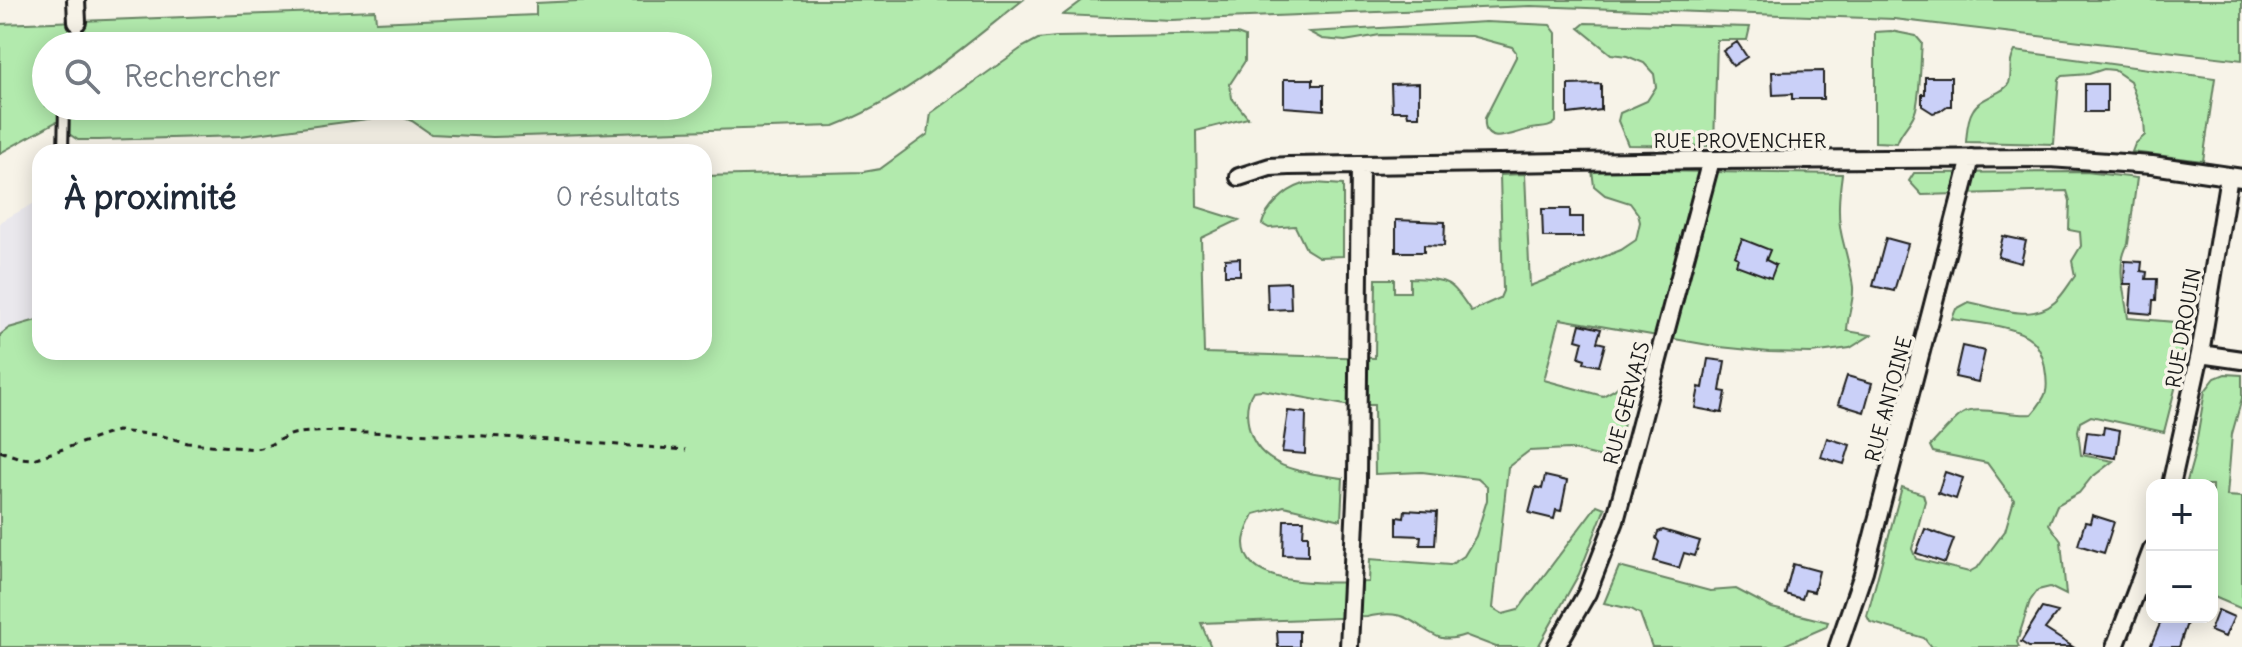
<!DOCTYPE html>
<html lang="fr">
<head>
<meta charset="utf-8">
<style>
  body { margin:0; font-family:Delius,sans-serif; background:#f6f6f7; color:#1f2937 }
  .controls { position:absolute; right:24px; bottom:24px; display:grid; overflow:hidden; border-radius:16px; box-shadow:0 4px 20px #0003 }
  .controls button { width:72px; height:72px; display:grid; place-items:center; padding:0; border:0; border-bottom:2px solid #e0e1e3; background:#fff; color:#1f2937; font:40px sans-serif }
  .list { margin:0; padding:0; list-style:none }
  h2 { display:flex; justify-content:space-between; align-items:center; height:104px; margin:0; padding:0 32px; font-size:34px }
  h2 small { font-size:26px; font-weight:400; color:#747a83 }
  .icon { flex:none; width:44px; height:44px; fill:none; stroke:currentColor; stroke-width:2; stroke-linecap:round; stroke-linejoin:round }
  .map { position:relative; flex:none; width:2242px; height:647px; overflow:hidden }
  .search { position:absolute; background:#fff; box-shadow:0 4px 20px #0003; left:32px; top:32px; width:680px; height:88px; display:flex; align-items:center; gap:20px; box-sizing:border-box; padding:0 28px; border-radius:44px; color:#747a83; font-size:30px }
  .panel { position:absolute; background:#fff; box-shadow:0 4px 20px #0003; left:32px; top:144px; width:680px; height:216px; border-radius:24px }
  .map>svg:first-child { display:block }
  .built { fill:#eae8ed }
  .green { fill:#b2eaad; stroke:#678364; stroke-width:2; fill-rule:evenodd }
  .building { fill:#cad0f8; stroke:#1c1c1c; stroke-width:2 }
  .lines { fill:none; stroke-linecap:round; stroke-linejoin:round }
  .service-casing { stroke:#1c1c1c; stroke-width:14 }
  .minor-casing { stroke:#1c1c1c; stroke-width:22 }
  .path { stroke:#1c1c1c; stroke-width:3; stroke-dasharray:6 6; stroke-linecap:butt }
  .service { stroke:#f7f3e8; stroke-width:8 }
  .minor { stroke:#f7f3e8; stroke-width:16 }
  .labels { text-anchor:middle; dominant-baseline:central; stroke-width:7; stroke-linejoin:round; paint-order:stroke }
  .street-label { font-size:20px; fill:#1c1c1c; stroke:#f7f3e8 }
</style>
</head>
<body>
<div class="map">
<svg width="2242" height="647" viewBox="0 0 2242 647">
  <rect width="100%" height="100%" fill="#f7f3e8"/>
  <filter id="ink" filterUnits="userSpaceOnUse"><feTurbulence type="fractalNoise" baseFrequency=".0125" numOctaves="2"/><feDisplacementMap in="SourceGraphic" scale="16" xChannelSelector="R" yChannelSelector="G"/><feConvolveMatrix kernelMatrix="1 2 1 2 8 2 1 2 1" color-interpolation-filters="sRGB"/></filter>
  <g filter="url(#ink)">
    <path class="built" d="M40,200V352L0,413V222Z"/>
    <path class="green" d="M599,0H1023C964,46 905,99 834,126L493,137L431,134L412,121L397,115L241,136L99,140H78L69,134V122H56L0,153V24L375,10L376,22L536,15V3ZM46,46H698V106H46Z
      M1083,0H2242V60L1894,19L1531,6L1171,20L1063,15Z
      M1486,22L1550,25L1556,33V122C1549,129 1541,127 1531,129C1514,132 1482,150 1485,118L1516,57V52L1512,47L1471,36L1380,35L1345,41L1322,39L1309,32Z
      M1585,23L1750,27L1747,40H1717L1714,146L1628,145L1618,121L1620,113L1647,101L1656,87L1654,74L1644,63L1627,56L1611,54L1579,28Z
      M1891,31L1916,36L1922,43C1920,64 1921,87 1916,109C1913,122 1901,130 1897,143L1875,142V32Z
      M1237,34L1245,37V61L1230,84L1232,98L1248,118L1196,131L1197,207L1239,220L1201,238L1204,353L1375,358L1376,279H1394V292H1410V278C1448,280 1449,278 1471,311L1500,298L1503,291L1500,175L1525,174L1530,286L1621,250L1636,240L1640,222L1638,214L1630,203L1605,195L1594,186L1592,170L1842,174C1839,195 1837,216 1842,237C1846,254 1851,270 1853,287C1854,302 1847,317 1847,331L1871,335L1850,348L1811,353L1769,352L1720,347L1560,319L1544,380L1603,396L1614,390L1637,370L1615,460L1569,449L1529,451L1508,467L1493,608L1503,614L1518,610L1597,505L1605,508L1579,574L1538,647H1496L1465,635C1435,646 1430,629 1406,618C1394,612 1380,614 1367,617L1201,623L1211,647H0V335L9,328L40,319V352H704V176L863,172L880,169L928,134L931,113L1023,47L1038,39L1056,37ZM1262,390L1345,405H1374L1375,474L1422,472L1478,479L1487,487V500L1476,536L1464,556L1450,565L1370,559L1369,582C1337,582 1244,591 1244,543C1244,533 1250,523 1254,514L1284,506L1341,520L1343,478C1307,473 1259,470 1249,428C1246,415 1246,402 1253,391Z
      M2015,51L2215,78L2203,161L2132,152L2135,144L2145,135L2144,120L2130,81L2114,70L2104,69L2089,74L2063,76L2059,79L2054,144L1966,142C1967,132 1967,119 1973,110C1980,97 2005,93 2009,83C2013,72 2007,65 2015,51Z
      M2086,172L2137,178L2128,244C2115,266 2125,294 2128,318L2186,323L2176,385L2164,432L2091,416L2080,422L2078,431L2081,455L2113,461L2091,478L2079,493L2057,505L2049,524L2061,541L2066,595L2050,587L2038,590L2030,601L2017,642L2019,647H1931L1924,638L1870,622L1867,616L1902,487L1923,494L1925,501L1912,549L1916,559L1969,572L1978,567L2005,531L2014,500L1987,463L1933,452L1930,446C1940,436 1950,423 1962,414C1976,404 2013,417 2032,414C2047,396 2049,391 2045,368C2044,359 2039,346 2032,340C2016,325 1974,323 1952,319L1956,309L1969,302C1997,308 2032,323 2055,302C2063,295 2069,284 2075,276L2072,261L2081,246L2080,232L2069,230L2070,201L2067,191L1922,195L1909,181L1914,173Z
      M1315,183L1343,185V256L1319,257L1306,249L1295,226L1269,228L1262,224C1266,209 1285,190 1301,185C1305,183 1310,184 1315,183Z
      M2225,374L2242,375V398L2232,434L2227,496L2242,497V609L2212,596V485H2186L2194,456L2205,391L2215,378Z
      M1619,567L1710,591L1736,589L1772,608L1828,622L1826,627L1780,647H1652L1640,614L1631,609L1604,603Z"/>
    <path class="building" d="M1737,42L1747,57L1733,66L1723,51Z
      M1823,71V99H1792V94L1773,95L1772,72Z
      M1925,77H1951V106H1947L1940,111L1933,113L1922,106V94H1925Z
      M1284,79H1313V85H1324V110L1284,107Z
      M1419,83V116H1408L1407,111H1392L1391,84Z
      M1601,84V110L1568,114V85Z
      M2085,84H2107V112H2085Z
      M1542,209H1570V217H1583V237H1543Z
      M1396,220L1445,222L1444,246L1424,245V252H1396Z
      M2003,236L2026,241L2021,263L1998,257Z
      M1886,238L1908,244L1894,291L1873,286Z
      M1742,239L1770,250L1766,260L1776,265L1771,278L1736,265L1738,258L1735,256Z
      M1240,258V275H1225V259Z
      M2125,261L2142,262L2141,271L2147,272L2146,279H2157L2156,300H2153L2152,314L2130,312L2132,284H2124Z
      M1290,282L1291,309L1268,310L1267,283Z
      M1580,324L1601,329L1597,342L1605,344L1599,366L1584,363L1585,359L1579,357L1583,341L1576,339Z
      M1962,346L1985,351L1978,382L1955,377Z
      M1708,359L1725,361L1720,391L1726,392L1722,413L1695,408L1699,387L1703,388Z
      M1847,376L1872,383L1864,412L1838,404Z
      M1288,411L1306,413L1305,454L1282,452Z
      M2104,427L2120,430L2116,458L2084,453L2087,432L2103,434Z
      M1827,438L1850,445L1844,464L1821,457Z
      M1945,472L1963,478L1956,499L1938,493Z
      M1545,476L1567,481L1561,511L1556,510L1554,519L1529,513L1536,487L1542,489Z
      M1405,510L1437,512L1435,545H1420L1421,536L1397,535V517L1404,518Z
      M2092,515L2114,522L2104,553L2078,545L2085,522L2090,523Z
      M1284,520H1304L1303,535H1308V556L1283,555Z
      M1925,529L1954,539L1945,563L1916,553Z
      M1663,530L1700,541L1695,556L1684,553L1679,568L1654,561L1659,542L1656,538L1658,532Z
      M1793,564L1819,571L1814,592L1805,590L1802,599L1785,594Z
      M2042,608L2058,612L2045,629L2073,647H2029L2021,642Z
      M2218,610L2234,617L2225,637L2210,631Z
      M2163,617H2189L2179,647H2150Z
      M1277,631H1299V647H1278Z"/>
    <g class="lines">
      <g class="service-casing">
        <path id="service" d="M72,46L77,35V22
          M63,152L64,106"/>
      </g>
      <g class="minor-casing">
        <path id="minor" d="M76,0L77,22
          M1239,177L1270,167L1289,166L1711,160L2049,158L2152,165L2242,178
          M2200,354L2242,360
          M2171,485L2200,354L2229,176
          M1349,647L1357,479L1360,165
          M1556,647L1587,593L1615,521L1711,160
          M1838,647L1864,571L1971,158
          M2115,647L2152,550"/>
      </g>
      <path class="path" d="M0,451L20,458L33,459L117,431L159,435L188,443L255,449C271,448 283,434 300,433C330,430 361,432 392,433C490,434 588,443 686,450"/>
      <use href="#service" class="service"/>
      <use href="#minor" class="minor"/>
    </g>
  </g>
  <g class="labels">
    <g class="street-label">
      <text x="1740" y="140">RUE PROVENCHER</text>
      <text transform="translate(2183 328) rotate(-80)">RUE DROUIN</text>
      <text transform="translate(1888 399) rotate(-75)">RUE ANTOINE</text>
      <text transform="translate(1626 403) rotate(-75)">RUE GERVAIS</text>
    </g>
  </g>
</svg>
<div class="controls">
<button>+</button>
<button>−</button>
</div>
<div class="search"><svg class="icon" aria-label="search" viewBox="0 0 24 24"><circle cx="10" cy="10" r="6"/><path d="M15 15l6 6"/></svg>Rechercher</div>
<section class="panel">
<h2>À proximité<small>0 résultats</small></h2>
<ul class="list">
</ul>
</section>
</div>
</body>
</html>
